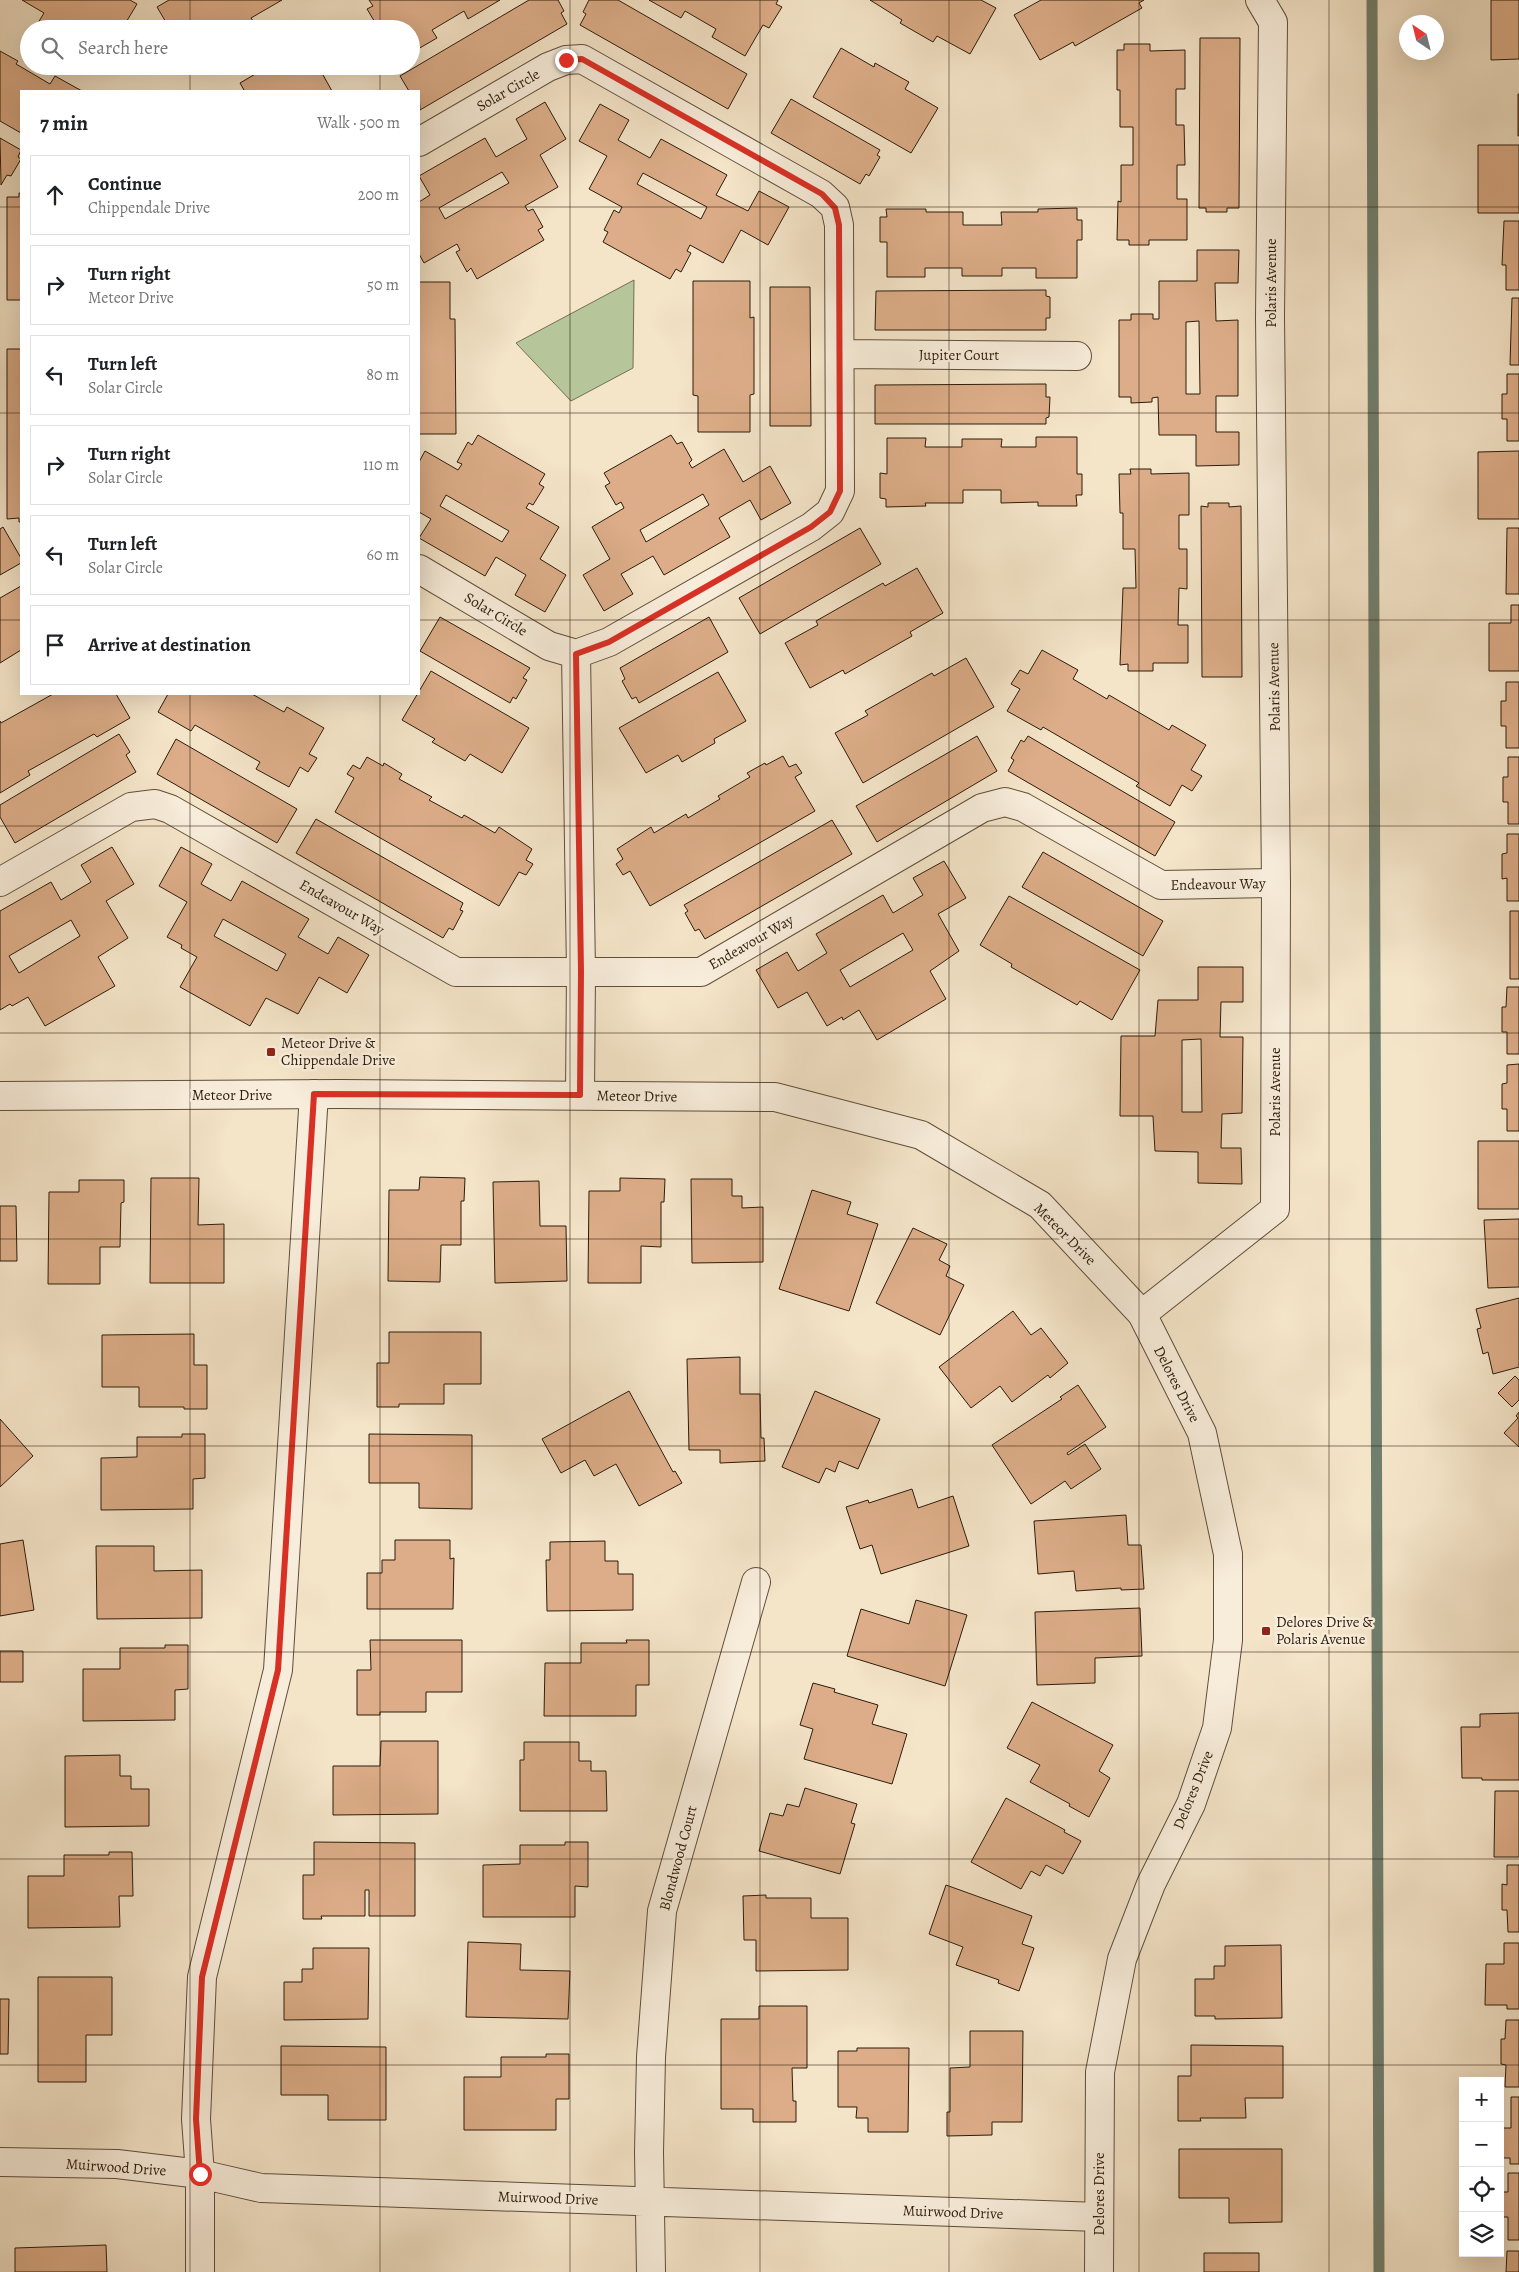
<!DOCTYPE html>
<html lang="en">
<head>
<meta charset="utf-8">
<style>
  body { margin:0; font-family:Alegreya,serif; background:#f6f6f6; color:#202124 }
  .controls { position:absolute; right:15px; bottom:15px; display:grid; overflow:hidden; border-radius:0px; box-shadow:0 5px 20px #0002 }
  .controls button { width:45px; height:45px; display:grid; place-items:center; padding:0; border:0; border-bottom:1px solid #e0e0e0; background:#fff; color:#202124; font:25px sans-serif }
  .compass { position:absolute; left:1399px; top:15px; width:45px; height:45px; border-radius:50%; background:#fff; box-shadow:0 5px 20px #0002; rotate:325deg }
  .stop { position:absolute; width:15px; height:15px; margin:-11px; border:4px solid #d93025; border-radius:50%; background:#fff }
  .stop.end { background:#d93025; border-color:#fff; box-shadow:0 1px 5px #0008 }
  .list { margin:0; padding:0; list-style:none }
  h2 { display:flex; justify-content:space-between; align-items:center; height:65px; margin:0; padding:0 20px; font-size:21px }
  h2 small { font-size:16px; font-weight:400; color:#757577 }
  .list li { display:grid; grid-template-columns:32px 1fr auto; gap:15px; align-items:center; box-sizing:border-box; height:80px; margin:0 10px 10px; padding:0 10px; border:1px solid #e0e0e0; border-radius:0px }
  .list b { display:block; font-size:19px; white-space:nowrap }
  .list p { margin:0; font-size:16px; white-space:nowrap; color:#757577 }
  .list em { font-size:16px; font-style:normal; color:#757577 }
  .icon { flex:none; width:28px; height:28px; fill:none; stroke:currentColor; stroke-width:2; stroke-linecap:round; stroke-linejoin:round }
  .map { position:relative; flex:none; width:1519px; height:2272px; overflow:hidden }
  .search { position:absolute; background:#fff; box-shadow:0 5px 20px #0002; left:20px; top:20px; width:400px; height:55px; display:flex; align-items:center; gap:12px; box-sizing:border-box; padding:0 18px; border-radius:28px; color:#757577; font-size:19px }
  .panel { position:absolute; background:#fff; box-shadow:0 5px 20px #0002; left:20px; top:90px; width:400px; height:605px; border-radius:0px }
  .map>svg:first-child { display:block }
  .green { fill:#b6c59a; stroke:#727052 }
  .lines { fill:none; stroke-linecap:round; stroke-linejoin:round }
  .stream { stroke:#707e6d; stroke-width:11 }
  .building { fill:#dcad88; stroke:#2d1c0b; fill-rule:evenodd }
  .minor-casing { stroke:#5f4e3a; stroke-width:30 }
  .tertiary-casing { stroke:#5f4e3a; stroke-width:30 }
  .minor { stroke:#f8eddb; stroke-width:28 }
  .tertiary { stroke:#f8eddb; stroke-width:28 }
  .route { stroke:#d93025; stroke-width:6 }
  .grid { fill:none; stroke:#2d1c0b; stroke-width:1; stroke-opacity:0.55 }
  .poi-dot { fill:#8f2418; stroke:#f8eddb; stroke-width:2 }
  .labels { text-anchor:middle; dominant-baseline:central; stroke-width:5; stroke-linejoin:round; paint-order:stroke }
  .street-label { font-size:15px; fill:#2d1c0b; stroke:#f8eddb }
  .poi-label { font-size:15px; fill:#2d1c0b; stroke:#f8eddb; text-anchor:start }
</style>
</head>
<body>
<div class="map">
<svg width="1519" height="2272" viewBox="0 0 1519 2272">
  <rect width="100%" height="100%" fill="#f4e4c8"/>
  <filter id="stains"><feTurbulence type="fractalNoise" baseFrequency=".004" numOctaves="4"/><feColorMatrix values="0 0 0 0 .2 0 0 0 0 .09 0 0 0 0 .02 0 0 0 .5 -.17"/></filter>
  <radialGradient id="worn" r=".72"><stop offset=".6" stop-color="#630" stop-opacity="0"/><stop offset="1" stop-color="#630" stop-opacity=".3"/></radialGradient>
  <path class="green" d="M634,280L633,368L571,401L516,343Z"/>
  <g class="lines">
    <path class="stream" d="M1372,0L1379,2272"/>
  </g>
  <path class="building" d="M22,0H130L137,4L122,29H48L38,23L44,13Z
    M169,0H282L251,18L253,21L240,29H170L157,7Z
    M369,0H500L468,19L464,11L432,30L437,38L411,53V29L386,27L379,29L367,9L373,6Z
    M529,0H558L564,11L561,13L567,24L420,110L419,91H409L400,76Z
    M589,0H618L747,74L728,109L580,25L586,14L583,12Z
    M649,0H778L776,4L782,7L769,28L763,25L745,56L712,37L716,29L685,11L681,18Z
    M870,0H981L996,8L970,54L937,36L933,42L900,23L902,20Z
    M1041,0H1144L1139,3L1142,8L1075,46L1073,42L1040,60L1014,15Z
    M1491,0H1519V59L1491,60Z
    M1200,38H1240L1239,208H1227V212H1206V208H1199Z
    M1124,44H1150V51L1185,50V89H1176V125H1184L1185,165H1177V199H1187V240H1149V245H1129V240H1117L1118,201L1121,202V165H1133V127H1120V90H1117V50H1124Z
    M841,48L874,67L875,63L909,82L905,89L938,108L911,153L813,97Z
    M0,51L18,61L16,64L50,84L55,76L82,91H21V133L0,121Z
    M269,66H318L332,91H241L244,90L240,83Z
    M1518,94H1519V136H1518Z
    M791,99L880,150L877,155L880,157L869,176L866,174L860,184L771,133Z
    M545,102L566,139L540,155L558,187L525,206L528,211L533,209L543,227L538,230L544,240L477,279L471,268L467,272L456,252L460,250L457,244L424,263L419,254V202L430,195L419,176L485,138L496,157L527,139L516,119ZM502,172L509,183L445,219L439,208Z
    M600,104L629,120L618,140L650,158L661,139L727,175L716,195L748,211L759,191L789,207L768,245L741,230L723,263L690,245L687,251L691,253L681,272L676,269L670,279L603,242L608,232L604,230L614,210L619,213L622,207L589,189L607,156L579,141ZM643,173L707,207L701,219L637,184Z
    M0,138L21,150L18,157L21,159L11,176L7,175L1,185Z
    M1478,145H1519V213H1478Z
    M19,193H21V300H7V197H19Z
    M1077,208V220H1082V240H1077V278H1036V268H1002V276H962V268H925V277H887V242H880V217H887L886,209H926V212H963V225H1002L1001,212H1038V209Z
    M1504,221H1519V290H1506V265H1502Z
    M1197,250H1239L1238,283H1215L1216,321L1238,320V396H1216V432H1239V465L1196,466V435H1159L1158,397L1152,398V402L1131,403V397H1119V320H1131V314H1153V319H1159V281H1197ZM1199,321L1200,394H1186V322Z
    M693,281H750V318L754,317V394L750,395V432H698V396L693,395Z
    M419,282H450V319H455L456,434H419Z
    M770,287H810L811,426H770Z
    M1046,290V296L1050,297V318H1046V330H875L876,291Z
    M1512,298H1519V365H1510Z
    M7,349H21V522H19V518L7,519Z
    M1507,374H1519V441H1507V419H1502V394H1507Z
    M1046,384V397H1050L1049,417L1046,418V424H875V385Z
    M478,435L545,474L539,484L544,487L533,505L529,503L526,508L559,527L540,559L566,575L545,612L515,595L526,575L496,557L485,576L419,538L431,519L419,512V462L425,451L458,470L462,464L457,462L468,442L472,445ZM446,495L509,531L502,542L440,506Z
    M671,435L677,444L682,442L692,460L689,463L692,468L724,449L743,482L770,466L791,503L761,520L750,500L719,518L730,537L664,575L653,556L621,574L633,594L604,611L583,575L610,559L592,527L624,508L621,502L616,505L605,486L610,483L604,473ZM703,494L709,505L646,542L640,530Z
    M1036,437H1077V474H1082V495H1076L1077,506H1038V502L1001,503V490H963V503H925L926,506L886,507V499L880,498V473L887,474V438H926L925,447H962V439H1002L1001,447H1036Z
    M1519,451V519H1478V452Z
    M1130,469H1151V474L1189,473V515H1179V549H1187V589L1179,588L1178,625H1188V663H1153V671H1128V664L1120,665L1123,588H1136L1135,549H1123V513H1120L1119,474H1131Z
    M1208,503H1229V507L1241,506L1242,677H1202L1201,506L1208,507Z
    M3,527L21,558V563L0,575V529Z
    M860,528L881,564L760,634L739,598Z
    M1507,528H1519V594H1506Z
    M917,568L943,613L910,632L912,636L845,674L843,670L810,688L785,643L818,625L816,621L883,583L885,586Z
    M21,586V650L0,663V598Z
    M1511,605H1519V671H1489V623H1511Z
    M440,617L530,668L523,678L527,680L516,699L513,697L510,703L420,651Z
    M709,617L728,652L639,703L636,697L632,699L622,681L625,679L620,668Z
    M1042,650L1078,670L1073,679L1107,699L1109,695L1169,730L1172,725L1206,745L1191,770L1202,776L1192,791L1182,785L1170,806L1136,786L1139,783L1043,727L1041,730L1007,711L1020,689L1011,684L1020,670L1028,674Z
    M966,658L994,707L863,783L835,733L868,715L865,711L932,673L934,676Z
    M431,671L529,728L502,773L470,754L465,761L432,742L435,739L402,720Z
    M718,672L746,721L714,739L715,743L682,762L678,755L646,773L619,728Z
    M1506,682H1519V748H1506V726H1501V701H1506Z
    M53,694H116L130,718L97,737L94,734L28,771L30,775L0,793V721L1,723Z
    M168,694H252L284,712L287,707L324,728L309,754L317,758L308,772L300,767L289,787L256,769L260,762L195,725L191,731L158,712Z
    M119,734L130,752L126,755L136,772L15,843L0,817V805Z
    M977,736L997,771L877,842L856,806Z
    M1028,736L1175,822L1155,856L1008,771L1014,760L1011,758L1021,740L1024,742Z
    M176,739L297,809L277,843L157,774Z
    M783,756L789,767L796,764L802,773L795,777L815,811L650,906L630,871L623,875L616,864L623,859L617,849L651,827L654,833L686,814L688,818L720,799L718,796L750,777L747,773L765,763L766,765Z
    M367,757L383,766L384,763L402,774L399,779L432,797L429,800L462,818L464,815L495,833L499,827L532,849L526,860L533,864L526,875L519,872L499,906L335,812L354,778L347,774L353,765L360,769Z
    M1508,757H1519V824H1508V802H1503V777H1508Z
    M316,819L463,903L460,910L463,911L453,930L449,928L443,938L296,853Z
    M832,820L852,854L705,939L699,929L695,931L685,913L688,911L684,905Z
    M1507,834H1519V901H1507V878L1502,879V854L1507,853Z
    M112,847L134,884L106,901L128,938L98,957L115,986L45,1026L28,997L12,1006L10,1004L0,1010V911L51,882L61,900L91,882L81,865ZM71,920L80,936L19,973L9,956Z
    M181,847L212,864L201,884L231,901L242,881L309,919L298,937L328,954L338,937L369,955L347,993L319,977L298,1014L266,998L250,1026L180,987L197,957L181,948L182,945L167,937L187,902L159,886ZM223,919L286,954L277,971L214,936Z
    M1043,852L1163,921L1143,956L1022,887Z
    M944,861L966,898L938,914L959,951L930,971L946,999L877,1040L859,1010L843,1020L842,1017L827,1026L807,992L778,1008L756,970L787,952L798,971L827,953L816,934L883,895L893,913L923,895L913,878ZM903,933L913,950L850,987L840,970Z
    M1009,896L1140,970L1112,1020L1080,1001L1077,1005L1011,967L1012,964L980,945Z
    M1510,911H1519V979H1510Z
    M1198,967H1243V1002H1221L1220,1037H1243L1242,1113L1222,1114L1221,1148H1241L1242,1184L1198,1183V1152L1155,1151L1153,1116H1120L1121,1036H1155L1158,1000H1198ZM1201,1039L1202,1112H1182V1040Z
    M1507,987H1519V1054H1507V1032H1502V1007H1506Z
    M1519,1064V1131H1507V1109H1502V1084L1507,1083V1065Z
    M1478,1141H1519V1209H1478Z
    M420,1177L465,1178L464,1201H461V1245H441L440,1282L388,1281L389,1190H419Z
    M151,1178H199L198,1225L224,1224V1283H150Z
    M620,1178L665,1179L664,1202H661V1247L641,1246V1283H588L589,1191H620Z
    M691,1179H732V1196H742V1208L763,1207V1262L692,1263Z
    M79,1180H124V1202L121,1203L120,1247H100V1284H48L49,1192H79Z
    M539,1181L540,1226H566L567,1281L495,1283L493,1182Z
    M812,1190L851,1202L847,1214L878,1224L849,1311L779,1289Z
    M0,1206H16L17,1261H0Z
    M1519,1219V1287L1488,1288L1484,1220Z
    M913,1228L947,1244L939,1260L950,1266L946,1276L964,1285L940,1335L876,1303Z
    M1519,1298V1367L1493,1374L1488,1352L1483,1354L1477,1329L1481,1328L1476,1309Z
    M1013,1311L1031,1335L1041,1328L1068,1363L1050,1378L1048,1375L1012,1402L1000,1386L971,1408L939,1367Z
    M389,1332H481V1384H444V1404H399V1407H377V1363H389Z
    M194,1334V1365H207V1409H184V1407H139V1387H102V1335Z
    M740,1357V1394H760L761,1438H764L765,1461L720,1463V1450H689L687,1359Z
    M1515,1376L1519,1380V1400L1512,1407L1498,1393Z
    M1078,1385L1106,1427L1067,1453L1068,1455L1085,1444L1101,1469L1071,1489L1065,1481L1031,1504L992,1445L1062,1399L1060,1397Z
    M629,1391L673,1472L675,1471L682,1483L639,1506L616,1464L594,1476L585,1460L561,1473L542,1439Z
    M815,1391L880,1419L858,1469L839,1461L835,1472L826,1468L819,1483L782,1467Z
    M1519,1412V1447L1504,1433L1518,1418L1516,1416Z
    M0,1419L33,1456L0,1487Z
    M182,1434H205V1478L193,1479V1509L101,1510V1458L137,1457V1437H182Z
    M369,1434L472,1435V1509L419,1508V1483H369Z
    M912,1489L918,1508L953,1496L969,1546L881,1574L872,1545L860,1549L846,1507L868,1500L869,1503Z
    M1126,1515L1128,1545H1141L1144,1589L1121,1590V1588L1076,1591L1074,1571L1038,1574L1034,1521Z
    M23,1540L34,1610L0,1616V1544Z
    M395,1540H450V1559L454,1558L453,1609H367V1573H382V1560H395Z
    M605,1541V1561H618V1574H633V1610L547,1611L546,1560H550V1542Z
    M96,1546H154V1571L202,1570V1618L97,1619Z
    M916,1600L967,1615L945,1686L847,1656L861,1609L909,1624Z
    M1140,1608L1142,1656L1095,1658V1683L1037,1685L1035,1612Z
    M370,1640H462V1692H426V1712H380V1715H357V1670H371Z
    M626,1640H649V1685H636V1716H544L545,1663H581V1643H627Z
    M165,1645H188V1689L175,1690V1720L83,1721V1669H120V1648H165Z
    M0,1651H23V1682H0Z
    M813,1683L835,1689L834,1692L878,1705L872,1724L907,1734L892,1784L804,1759L813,1729L800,1725Z
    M1032,1702L1113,1745L1099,1771L1110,1778L1089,1817L1069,1806L1070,1804L1030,1782L1040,1765L1007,1748Z
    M1519,1713V1780H1482V1778H1462L1461,1727H1480V1714Z
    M381,1741H438V1814L333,1815V1766H380Z
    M524,1742H579V1761H591V1771H606L607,1811H520V1760H524Z
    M120,1755V1776H131V1789H149V1826L65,1827V1756Z
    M805,1788L857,1804L851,1823L855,1824L840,1874L759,1851L770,1813L783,1816L787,1804L799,1807Z
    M1495,1791H1519V1857H1494Z
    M1006,1798L1065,1830L1064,1832L1081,1841L1063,1874L1046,1865L1040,1876L1031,1871L1021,1889L971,1862Z
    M314,1842L415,1843V1916H369V1890H365V1916H321L322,1919H303V1875H314Z
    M565,1842H588V1887L575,1886V1917H483V1865L520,1864V1845H565Z
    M109,1852H132L133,1896H119L120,1927L28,1928V1876H64V1855H109Z
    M1507,1865H1519V1932H1508L1507,1910H1502V1884L1507,1885Z
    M946,1885L1032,1916L1022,1944L1034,1948L1019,1991L998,1983L999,1980L956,1965L963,1947L929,1934Z
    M766,1895V1898H811V1918H848V1970L756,1971V1940H744L743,1896Z
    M468,1942L521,1944L520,1970L570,1971L568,2019L466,2017Z
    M1504,1943H1519V2009H1507V2005H1485L1486,1964H1504Z
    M1281,1945L1282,2018L1215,2019V2016H1195V1979H1214V1966H1225V1946Z
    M313,1948H369L368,2019L284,2020V1982H302V1969H313Z
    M38,1977H112V2035H86V2082H38Z
    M0,1999H9L8,2054H0Z
    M759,2006H807V2068H792L793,2101H796V2122H753V2109H721V2019H759Z
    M1506,2020H1519V2087H1505L1506,2065L1501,2064V2039H1505Z
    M970,2031H1023L1022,2122H992V2135L947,2136V2112H950V2068L970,2067Z
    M1191,2045L1283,2046V2098H1245L1246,2118H1200L1201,2121H1178V2076H1191Z
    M281,2046L386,2047V2120H328V2095H281Z
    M857,2048H909L908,2132H868V2118H856L857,2107H838V2051H857Z
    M546,2054H569V2099H556V2130H464V2077H501V2057H546Z
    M1511,2097H1519V2164H1510V2158H1500V2128H1511Z
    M1179,2149H1282V2222L1229,2223V2198H1179Z
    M1508,2173H1519V2240H1508V2217H1503V2192H1508Z
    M106,2245L107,2272H15V2248Z
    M1507,2251H1519V2272H1506Z
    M1204,2253H1259V2272H1204Z"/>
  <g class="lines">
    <g class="minor-casing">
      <path id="minor" d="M419,142L548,67L566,60L582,59L821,194L835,207L839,225L840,491L830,512L811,527L609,642L576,654L549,646L419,569
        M840,354L1077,356
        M576,654L581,971L580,1095
        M0,882L131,807L155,804L170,809L456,972H701L982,808L1005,802L1023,807L1161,885L1276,883
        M1142,1314L1275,1209L1276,883L1270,317L1273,22L1260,0
        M0,2162L117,2164L200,2174L261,2188L1099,2217
        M200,2272V2174L196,2119L202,1977L278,1670L314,1094
        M651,2272L649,2152L651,2057L662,1911L756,1582"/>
    </g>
    <g class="tertiary-casing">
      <path id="tertiary" d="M0,1096L340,1094L775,1097L921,1135L1040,1205L1142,1314L1202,1433L1228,1554V1640L1217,1728L1191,1804L1151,1884L1122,1959L1100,2072L1099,2272"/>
    </g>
    <use href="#minor" class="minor"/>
    <use href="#tertiary" class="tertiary"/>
  </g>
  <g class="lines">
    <path class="route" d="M200,2174L196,2119L202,1977L278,1670L314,1094L580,1095L581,971L576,654L609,642L811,527L830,512L840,491L839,225L835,208L822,194L582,59L566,60"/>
  </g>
  <path class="grid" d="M190,0V29M380,0V29M570,0V2272M760,0V2272M949,0V2272M1139,0V2272M1329,0V2272M190,66V91M380,66V91M0,207H21M419,207H1519M0,413H21M419,413H1519M0,620H21M419,620H1519M190,694V2272M380,694V2272M0,826H1519M0,1033H1519M0,1239H1519M0,1446H1519M0,1652H1519M0,1859H1519M0,2065H1519"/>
  <g class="poi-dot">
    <rect x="266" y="1047" width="10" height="10" rx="2.5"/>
    <rect x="1261" y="1626" width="10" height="10" rx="2.5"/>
  </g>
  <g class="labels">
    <g class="street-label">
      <text transform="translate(508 90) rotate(-30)">Solar Circle</text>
      <text transform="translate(1271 283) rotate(-90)">Polaris Avenue</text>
      <text x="959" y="355">Jupiter Court</text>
      <text transform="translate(496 614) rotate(31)">Solar Circle</text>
      <text transform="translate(1274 687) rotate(-91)">Polaris Avenue</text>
      <text transform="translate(1218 884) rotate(-1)">Endeavour Way</text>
      <text transform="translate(342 907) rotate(30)">Endeavour Way</text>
      <text transform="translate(751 942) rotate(-30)">Endeavour Way</text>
      <text transform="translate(1275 1092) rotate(-90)">Polaris Avenue</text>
      <text x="232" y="1095">Meteor Drive</text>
      <text transform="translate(637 1096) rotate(1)">Meteor Drive</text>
      <text transform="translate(1065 1234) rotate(45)">Meteor Drive</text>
      <text transform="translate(1177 1384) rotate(63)">Delores Drive</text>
      <text transform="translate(1193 1790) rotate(-68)">Delores Drive</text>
      <text transform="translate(678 1858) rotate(-75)">Blondwood Court</text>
      <text transform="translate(116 2167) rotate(4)">Muirwood Drive</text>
      <text transform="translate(1099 2194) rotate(-90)">Delores Drive</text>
      <text transform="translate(548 2198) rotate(2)">Muirwood Drive</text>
      <text transform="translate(953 2212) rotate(2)">Muirwood Drive</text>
    </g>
    <g class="poi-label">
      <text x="281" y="1043">Meteor Drive &amp;<tspan x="281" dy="17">Chippendale Drive</tspan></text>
      <text x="1276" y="1622">Delores Drive &amp;<tspan x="1276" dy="17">Polaris Avenue</tspan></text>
    </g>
  </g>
  <rect width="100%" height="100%" filter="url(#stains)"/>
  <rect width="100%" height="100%" fill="url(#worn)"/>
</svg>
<div class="controls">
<button>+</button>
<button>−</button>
<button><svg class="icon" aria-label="locate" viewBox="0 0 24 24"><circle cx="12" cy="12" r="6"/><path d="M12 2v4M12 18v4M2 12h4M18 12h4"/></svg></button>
<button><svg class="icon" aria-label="layers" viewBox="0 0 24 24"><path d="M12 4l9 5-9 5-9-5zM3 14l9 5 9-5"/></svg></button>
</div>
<svg class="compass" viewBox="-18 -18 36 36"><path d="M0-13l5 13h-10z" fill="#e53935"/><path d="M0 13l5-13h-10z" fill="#757577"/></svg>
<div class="stop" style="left:200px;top:2174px"></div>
<div class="stop end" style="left:566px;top:60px"></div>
<div class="search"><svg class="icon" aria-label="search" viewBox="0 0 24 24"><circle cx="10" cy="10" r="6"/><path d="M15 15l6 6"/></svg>Search here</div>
<section class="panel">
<h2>7 min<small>Walk · 500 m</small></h2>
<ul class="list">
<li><svg class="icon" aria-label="ahead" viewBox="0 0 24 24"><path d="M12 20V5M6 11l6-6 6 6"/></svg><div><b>Continue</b><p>Chippendale Drive</p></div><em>200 m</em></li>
<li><svg class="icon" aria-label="right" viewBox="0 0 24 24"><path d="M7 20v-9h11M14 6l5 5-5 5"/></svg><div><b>Turn right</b><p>Meteor Drive</p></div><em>50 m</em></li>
<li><svg class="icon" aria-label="left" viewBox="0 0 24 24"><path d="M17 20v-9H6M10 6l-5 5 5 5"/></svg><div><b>Turn left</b><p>Solar Circle</p></div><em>80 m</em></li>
<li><svg class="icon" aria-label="right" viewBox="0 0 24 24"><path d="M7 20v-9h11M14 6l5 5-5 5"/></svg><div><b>Turn right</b><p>Solar Circle</p></div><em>110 m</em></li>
<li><svg class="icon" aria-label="left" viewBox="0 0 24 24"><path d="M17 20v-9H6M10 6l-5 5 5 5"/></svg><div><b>Turn left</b><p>Solar Circle</p></div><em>60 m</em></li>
<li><svg class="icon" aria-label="arrive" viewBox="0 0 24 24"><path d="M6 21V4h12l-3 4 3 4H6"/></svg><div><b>Arrive at destination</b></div></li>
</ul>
</section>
</div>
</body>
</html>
